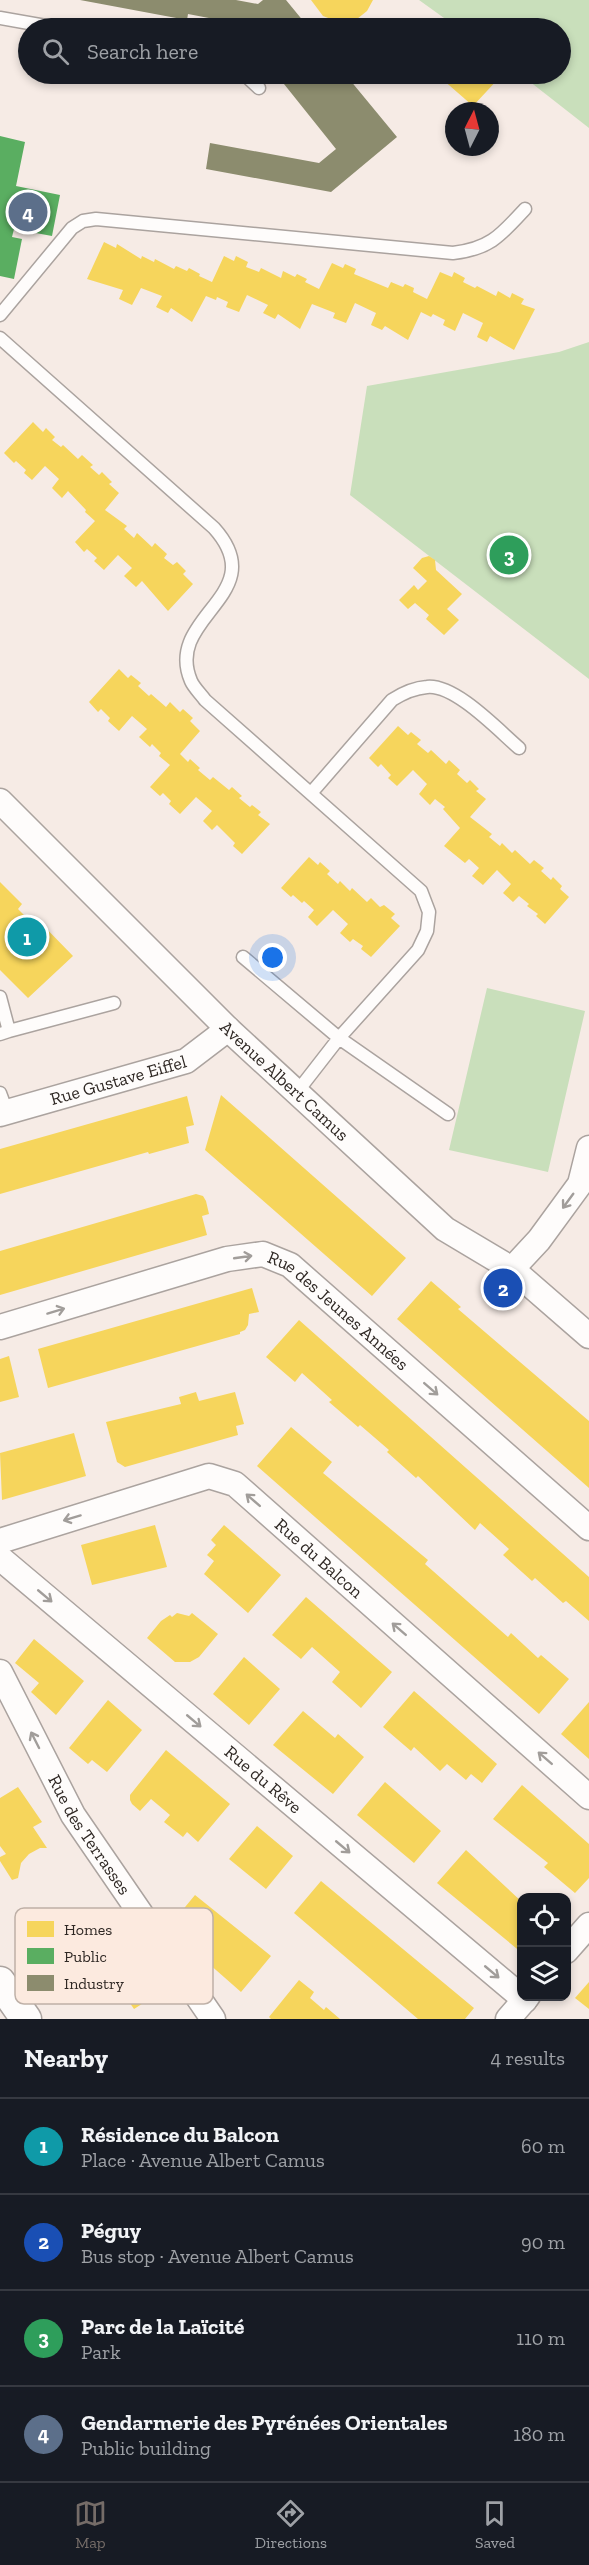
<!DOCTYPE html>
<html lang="en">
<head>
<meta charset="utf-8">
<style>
  body { margin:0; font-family:"Zilla Slab",serif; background:#242831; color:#f1f3f6 }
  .controls { position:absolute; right:18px; bottom:18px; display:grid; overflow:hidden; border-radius:12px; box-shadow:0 3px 9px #0003 }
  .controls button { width:54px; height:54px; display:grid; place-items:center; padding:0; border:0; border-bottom:2px solid #363941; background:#171b24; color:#f1f3f6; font:30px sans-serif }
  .compass { position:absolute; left:445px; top:102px; width:54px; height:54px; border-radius:50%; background:#171b24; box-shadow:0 3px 9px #0003; rotate:6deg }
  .you { position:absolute; left:273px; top:958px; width:21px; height:21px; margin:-15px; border:4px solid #fff; border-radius:50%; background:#1a73e8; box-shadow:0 0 0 9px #1a73e833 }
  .badge { display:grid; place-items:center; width:39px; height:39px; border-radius:50%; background:#756c68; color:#fff; font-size:20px; font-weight:700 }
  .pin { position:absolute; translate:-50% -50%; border:3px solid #fff; box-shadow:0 2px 6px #0006 }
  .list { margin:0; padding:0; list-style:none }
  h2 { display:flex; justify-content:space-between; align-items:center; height:78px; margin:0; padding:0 24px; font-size:26px }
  h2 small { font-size:20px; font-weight:400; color:#9ea1a6 }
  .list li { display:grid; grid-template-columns:39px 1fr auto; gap:18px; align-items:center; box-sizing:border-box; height:96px; padding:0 24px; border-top:2px solid #363941 }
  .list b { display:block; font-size:22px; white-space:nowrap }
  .list p { margin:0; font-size:20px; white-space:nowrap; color:#9ea1a6 }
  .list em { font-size:20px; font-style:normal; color:#9ea1a6 }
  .icon { flex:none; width:33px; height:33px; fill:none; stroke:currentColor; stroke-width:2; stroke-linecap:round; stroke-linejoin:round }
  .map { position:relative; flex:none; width:589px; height:2019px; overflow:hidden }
  .search { position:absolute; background:#171b24; box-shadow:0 3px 9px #0003; left:18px; right:18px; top:18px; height:66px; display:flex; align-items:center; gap:15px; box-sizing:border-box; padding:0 21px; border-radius:33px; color:#9ea1a6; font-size:22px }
  .sheet { height:462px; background:#171b24 }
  nav { display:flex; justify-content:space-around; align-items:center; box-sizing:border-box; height:84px; border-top:2px solid #363941; background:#171b24; font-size:16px; color:#9ea1a6 }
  nav a { display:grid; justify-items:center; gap:3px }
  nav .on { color:#756c68 }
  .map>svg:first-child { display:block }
  .green { fill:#c9dfbb }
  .homes { fill:#f6d55c }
  .public { fill:#5aae61 }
  .industry { fill:#8c8c6e }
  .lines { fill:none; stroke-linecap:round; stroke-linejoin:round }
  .service-casing { stroke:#aba39f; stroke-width:15 }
  .minor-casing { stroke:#aba39f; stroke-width:27 }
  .tertiary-casing { stroke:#aba39f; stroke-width:33 }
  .service { stroke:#fefcfb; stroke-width:12 }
  .minor { stroke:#fefcfb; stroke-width:24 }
  .tertiary { stroke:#fefcfb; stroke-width:30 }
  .oneway { stroke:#a19d9a }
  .labels { text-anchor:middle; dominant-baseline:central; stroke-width:6; stroke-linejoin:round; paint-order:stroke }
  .street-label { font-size:18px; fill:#2f2824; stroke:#fceadf }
  .key { fill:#fceadf; stroke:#beb0a7; stroke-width:1.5 }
  .key-label { font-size:16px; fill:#2f2824 }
</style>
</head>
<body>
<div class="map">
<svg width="589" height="2019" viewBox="0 0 589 2019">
  <rect width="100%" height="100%" fill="#f6ebe5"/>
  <path class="green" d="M419,0H589V128L520,74H560V28H458Z
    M589,342V679L350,495L367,386L559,352Z
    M487,988L585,1011L548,1172L449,1150Z"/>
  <path class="homes" d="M311,0H373L367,11L357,19L347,21H336L323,16Z
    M441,74H496L500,77L473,106L442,79L444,77Z
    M104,242L116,248L117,244L141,259L142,256L154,262L155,259L174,269L176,266L187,271L189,268L200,274L199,276L212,282L224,256L234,261L236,256L248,262L246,267L259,272L261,268L281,278L283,271L295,277L297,274L307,279L305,282L319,289L332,263L343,268L345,264L356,269L354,274L388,288L391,282L403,287L405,284L414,288L413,292L427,299L440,272L452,277L454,272L465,278L463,282L475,288L477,286L496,296L498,291L510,298L512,293L524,299L521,304L535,309L514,350L490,336L487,342L477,337L483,323L463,313L455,331L443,325L445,320L433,314L431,317L421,312L408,340L385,326L382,330L371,325L376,313L355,303L346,323L333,318L335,313L312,304L300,329L278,314L275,319L263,313L268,305L247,295L239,312L226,307L228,302L217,297L216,300L206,296L192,322L171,308L168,313L156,307L162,296L141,288L132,305L119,299L123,290L87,279Z
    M33,422L43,432L46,428L55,437L52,440L61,447L63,445L78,459L82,455L93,465L90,467L99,475L102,472L112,482L109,484L119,493L105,510L127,526L124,529L134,538L137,533L152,547L155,543L167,554L164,558L173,565L177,562L186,571L183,574L193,584L168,611L142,581L136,587L124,576L132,568L118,555L104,570L94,561L97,558L87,549L84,552L75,542L95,521L85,512L86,510L68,491L62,498L52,488L59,479L45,466L32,480L24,473L26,470L16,461L14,463L4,453Z
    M429,556L435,560L436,570L462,594L447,609L459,620L444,635L426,619L429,615L415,603L408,609L399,600L414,585L418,590L427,581L413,568L422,558Z
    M119,669L128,678L131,675L141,683L138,686L149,696L151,694L166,707L170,702L180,712L183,709L193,718L190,721L200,731L180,754L188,762L190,759L200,768L198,770L210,780L213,777L229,790L232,787L242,796L239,798L250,807L252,805L261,812L258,815L270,824L242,854L233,846L235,843L217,825L212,830L203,821L212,811L196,797L180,814L169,804L171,801L163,793L160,796L150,787L170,765L159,756L161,753L152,744L150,747L139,737L147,729L132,716L119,731L108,721L110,718L101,709L98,712L89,702Z
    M398,726L408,735L411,732L421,740L417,744L428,753L431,750L446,764L449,760L460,770L457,774L467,783L470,780L479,789L476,791L486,799L470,817L492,834L489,837L500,846L502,843L512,853L515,850L530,864L534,860L544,868L541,871L551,880L553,877L562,886L560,889L569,897L545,924L536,916L538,914L527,906L529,904L519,896L513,902L503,893L511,884L497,870L483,885L472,876L479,868L469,859L465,863L444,846L460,828L443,809L445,807L435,799L430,805L419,794L427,784L413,770L397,786L388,778L391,775L381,764L378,767L369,758Z
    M309,857L318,865L320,862L330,871L327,874L338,884L340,881L350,891L352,888L367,902L371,898L380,907L384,905L395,914L391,918L400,926L371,957L361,949L363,946L353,939L350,942L340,933L348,924L333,910L317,926L308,917L314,910L304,901L302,903L293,895L291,897L281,888Z
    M0,882L22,904L18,909L31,922L36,918L73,956L28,998L0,970Z
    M221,1095L406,1258L372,1296L205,1150Z
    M187,1096L194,1125L186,1127L189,1143L149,1154L148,1152L0,1194V1149Z
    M196,1194L203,1196L206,1201L209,1214L202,1216L207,1235L0,1295V1251Z
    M431,1281L461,1307L458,1309L589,1421V1488L397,1319Z
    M252,1288L259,1312L249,1314L248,1325L245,1330L240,1332V1334L48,1388L38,1349Z
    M299,1320L589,1577V1621L566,1601L563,1603L535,1578L532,1581L503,1555L509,1549L480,1523L475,1530L418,1476L416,1478L387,1452L389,1450L360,1425L358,1427L329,1402L332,1400L302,1373L295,1382L266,1357Z
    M9,1356L19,1397L0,1402V1359Z
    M196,1392L199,1401L235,1392L244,1424L236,1426L238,1435L125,1467L117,1462L106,1422L181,1404L179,1397Z
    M291,1427L332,1462L323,1473L428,1560L425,1564L508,1637L511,1633L538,1658L541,1655L569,1679L539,1714L257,1466Z
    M74,1433L86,1476L2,1500L0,1453Z
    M155,1525L167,1567L92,1585L81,1545Z
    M224,1525L281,1575L248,1613L204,1574L214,1561L207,1555L216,1545L211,1540Z
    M306,1597L392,1672L361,1708L332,1682L340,1672L312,1647L301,1659L272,1635Z
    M177,1613L189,1616L192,1613L218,1634L199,1657L190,1662H175L147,1638L161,1621L170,1615L172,1617Z
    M34,1639L84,1681L56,1715L31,1692L39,1683L15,1663Z
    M244,1657L280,1689L249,1725L213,1694Z
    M414,1691L497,1764L482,1783L471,1774L466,1780L447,1764L440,1771L414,1747L411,1751L383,1727Z
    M108,1700L142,1730L107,1772L92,1760L88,1764L69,1748Z
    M589,1702V1759L561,1734Z
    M303,1711L335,1738L338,1734L364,1757L333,1794L273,1745Z
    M166,1750L230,1804L198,1842L187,1832L183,1837L164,1822L170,1815L151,1799L140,1811L132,1804L130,1800V1795Z
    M385,1782L441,1831L414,1863L357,1815Z
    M522,1785L589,1844V1878L575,1893L544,1867L548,1863L493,1819Z
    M18,1787L42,1822L33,1827L47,1848H40L29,1854L21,1863L18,1878L12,1880L0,1861V1857L6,1854L0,1846V1798Z
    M257,1826L293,1856L266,1889L229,1859Z
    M466,1850L522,1902V1953L437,1883Z
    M321,1881L474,2008L465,2019H418L294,1913Z
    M195,1895L271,1956L241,1992L208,1963L212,1958L195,1944L199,1938L176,1918Z
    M64,1927L68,1936L81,1929L85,1937L103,1928L108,1934L119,1932L155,1986L152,1988L156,1995L134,2009L123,1993L92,1994L75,1987L66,1978L56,1980L43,1953L26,1955L20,1947Z
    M299,1980L314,1992L310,1998L324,2010L326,2007L340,2019H271L269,2017Z
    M589,1982V2009L575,1998Z"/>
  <path class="public" d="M0,136L25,142L16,186L60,195L52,236L14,229L12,237L22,239L14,279L0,276Z"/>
  <path class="industry" d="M80,0H236L258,4L263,0H286L309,28H240L235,23L188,14L187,20Z
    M276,74H345L397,137L331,192L206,169L210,143L319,163L336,149Z"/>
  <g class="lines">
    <g class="service-casing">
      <path id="service" d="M0,18L57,28
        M244,74L259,88
        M0,315L72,228L83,221L96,219L453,253C490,249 501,235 525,209
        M0,338L214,528C274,595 163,616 191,681C194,688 201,694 205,700L421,891L429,912L427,931L418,950L339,1038L297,1092
        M312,792L392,700C403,693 413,688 427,687C455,684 498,730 519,748
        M243,957L339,1038L448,1114
        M0,997L9,1031L0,1034
        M9,1031L114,1003
        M0,1093L7,1112"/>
    </g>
    <g class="minor-casing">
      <g id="minor">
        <path id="s1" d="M0,801L228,1029L445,1229L512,1269L589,1336"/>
        <path id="s2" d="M0,1114L186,1061L228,1029"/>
        <path d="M512,1269L539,1240L580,1184L589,1148"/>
        <path id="s3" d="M0,1327L227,1259L263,1254L290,1265L589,1528"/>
        <path id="s4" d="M0,1541L209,1476L235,1484L589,1797"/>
        <path id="s5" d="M0,1558L525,2000"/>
        <path id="s6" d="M0,1672L73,1815L213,2019"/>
        <path d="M566,1951L589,1925"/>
        <path d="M508,2019L528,1996"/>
      </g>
    </g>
    <g class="tertiary-casing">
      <path id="tertiary" d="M0,1982L26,2019"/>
    </g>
    <use href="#service" class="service"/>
    <use href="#minor" class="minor"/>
    <use href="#tertiary" class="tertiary"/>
  </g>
  <defs><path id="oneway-shaft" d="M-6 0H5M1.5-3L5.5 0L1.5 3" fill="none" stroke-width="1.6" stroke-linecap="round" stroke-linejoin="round" transform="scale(1.5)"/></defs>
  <g class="oneway">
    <use href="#oneway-shaft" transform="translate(568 1201) rotate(126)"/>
    <use href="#oneway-shaft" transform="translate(243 1257) rotate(-8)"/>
    <use href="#oneway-shaft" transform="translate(56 1311) rotate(-17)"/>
    <use href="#oneway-shaft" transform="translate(431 1389) rotate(41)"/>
    <use href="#oneway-shaft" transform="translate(253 1500) rotate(-139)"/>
    <use href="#oneway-shaft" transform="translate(72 1518) rotate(163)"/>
    <use href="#oneway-shaft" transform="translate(45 1596) rotate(40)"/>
    <use href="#oneway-shaft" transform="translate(399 1629) rotate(-139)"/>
    <use href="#oneway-shaft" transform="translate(194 1721) rotate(40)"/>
    <use href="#oneway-shaft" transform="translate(35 1740) rotate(-117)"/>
    <use href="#oneway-shaft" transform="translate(545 1758) rotate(-139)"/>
    <use href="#oneway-shaft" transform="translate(343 1847) rotate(40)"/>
    <use href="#oneway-shaft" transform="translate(492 1972) rotate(40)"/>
  </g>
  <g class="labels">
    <g class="street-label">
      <text stroke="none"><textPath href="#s2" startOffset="123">Rue Gustave Eiffel</textPath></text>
      <text stroke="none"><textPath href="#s1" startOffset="399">Avenue Albert Camus</textPath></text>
      <text stroke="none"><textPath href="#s3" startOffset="368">Rue des Jeunes Années</textPath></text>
      <text stroke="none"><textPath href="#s4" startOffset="358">Rue du Balcon</textPath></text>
      <text stroke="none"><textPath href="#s5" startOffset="344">Rue du Rêve</textPath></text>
      <text stroke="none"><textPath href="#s6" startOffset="186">Rue des Terrasses</textPath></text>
    </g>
  </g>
  <rect x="15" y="1908" width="198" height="96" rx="9" class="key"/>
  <rect x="27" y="1921" width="27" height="16" fill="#f6d55c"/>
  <rect x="27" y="1948" width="27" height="16" fill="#5aae61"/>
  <rect x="27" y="1975" width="27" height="16" fill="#8c8c6e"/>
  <g class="key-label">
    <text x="64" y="1935">Homes</text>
    <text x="64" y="1962">Public</text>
    <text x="64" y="1989">Industry</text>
  </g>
</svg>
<div class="controls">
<button><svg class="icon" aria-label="locate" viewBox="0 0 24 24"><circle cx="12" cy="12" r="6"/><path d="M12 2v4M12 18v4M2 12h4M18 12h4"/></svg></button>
<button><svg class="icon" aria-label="layers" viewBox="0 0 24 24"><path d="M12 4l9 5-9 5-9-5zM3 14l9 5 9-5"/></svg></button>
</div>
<svg class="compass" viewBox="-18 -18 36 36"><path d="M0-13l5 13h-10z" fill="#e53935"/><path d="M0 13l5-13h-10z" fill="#9ea1a6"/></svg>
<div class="you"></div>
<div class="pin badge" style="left:27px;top:937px;background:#0f9aa8">1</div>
<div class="pin badge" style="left:503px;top:1288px;background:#1a4fb4">2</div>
<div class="pin badge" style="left:509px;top:555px;background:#2e9e5b">3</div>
<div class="pin badge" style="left:28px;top:212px;background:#5c6f8a">4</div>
<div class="search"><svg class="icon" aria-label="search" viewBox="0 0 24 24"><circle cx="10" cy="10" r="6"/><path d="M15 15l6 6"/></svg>Search here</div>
</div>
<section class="sheet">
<h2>Nearby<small>4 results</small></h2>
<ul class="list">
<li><span class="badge" style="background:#0f9aa8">1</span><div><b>Résidence du Balcon</b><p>Place · Avenue Albert Camus</p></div><em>60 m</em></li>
<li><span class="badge" style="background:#1a4fb4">2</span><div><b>Péguy</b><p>Bus stop · Avenue Albert Camus</p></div><em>90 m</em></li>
<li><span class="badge" style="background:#2e9e5b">3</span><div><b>Parc de la Laïcité</b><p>Park</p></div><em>110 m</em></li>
<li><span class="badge" style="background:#5c6f8a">4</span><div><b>Gendarmerie des Pyrénées Orientales</b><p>Public building</p></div><em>180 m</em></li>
</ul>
</section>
<nav>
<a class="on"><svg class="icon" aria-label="map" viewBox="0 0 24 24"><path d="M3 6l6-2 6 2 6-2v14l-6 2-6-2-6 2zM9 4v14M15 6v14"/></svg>Map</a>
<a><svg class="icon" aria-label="directions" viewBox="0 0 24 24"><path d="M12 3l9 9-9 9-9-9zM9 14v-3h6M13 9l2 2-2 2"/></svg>Directions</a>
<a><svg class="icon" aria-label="saved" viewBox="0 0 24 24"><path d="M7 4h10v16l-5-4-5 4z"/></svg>Saved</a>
</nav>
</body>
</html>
